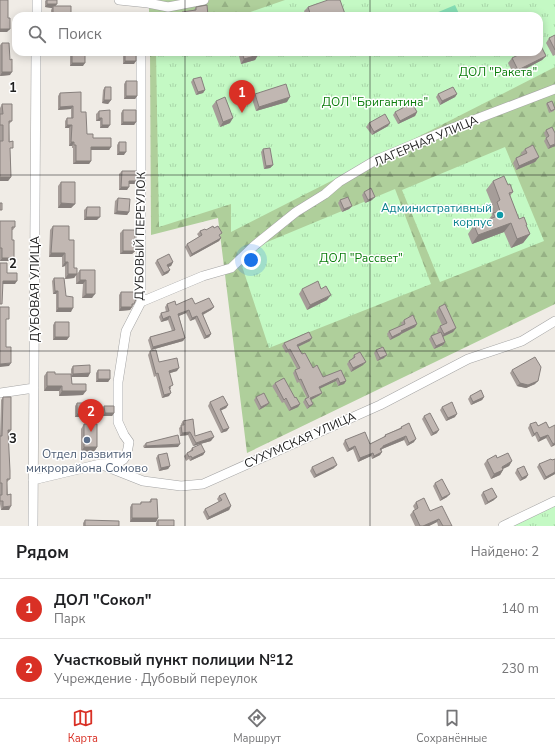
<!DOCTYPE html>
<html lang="ru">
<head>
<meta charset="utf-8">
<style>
  body { margin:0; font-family:"Nunito Sans",sans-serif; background:#f2f2f2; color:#202124 }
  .you { position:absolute; left:251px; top:260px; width:14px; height:14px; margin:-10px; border:3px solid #fff; border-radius:50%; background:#1a73e8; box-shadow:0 0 0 6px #1a73e833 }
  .badge { display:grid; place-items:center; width:26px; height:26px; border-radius:50%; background:#d93025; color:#fff; font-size:13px; font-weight:700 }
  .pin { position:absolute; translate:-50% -33px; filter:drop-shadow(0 1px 2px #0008) }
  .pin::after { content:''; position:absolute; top:21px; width:14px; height:12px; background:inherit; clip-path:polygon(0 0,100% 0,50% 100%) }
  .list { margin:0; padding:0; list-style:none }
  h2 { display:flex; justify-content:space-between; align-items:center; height:52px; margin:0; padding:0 16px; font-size:17px }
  h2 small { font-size:13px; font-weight:400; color:#757577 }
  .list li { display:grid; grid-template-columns:26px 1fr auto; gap:12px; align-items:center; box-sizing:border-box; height:60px; padding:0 16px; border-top:1px solid #e0e0e0 }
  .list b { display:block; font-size:15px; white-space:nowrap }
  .list p { margin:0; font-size:13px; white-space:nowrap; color:#757577 }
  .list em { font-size:13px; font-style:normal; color:#757577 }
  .icon { flex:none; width:22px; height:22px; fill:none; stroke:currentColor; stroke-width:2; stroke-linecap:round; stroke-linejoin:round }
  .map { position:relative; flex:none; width:555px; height:526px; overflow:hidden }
  .search { position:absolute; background:#fff; box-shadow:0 2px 10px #0003; left:12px; right:12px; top:12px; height:44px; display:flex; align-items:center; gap:10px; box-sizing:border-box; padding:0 14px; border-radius:12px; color:#757577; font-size:15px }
  .sheet { height:172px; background:#fff }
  nav { display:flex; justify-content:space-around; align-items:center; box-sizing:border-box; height:56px; border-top:1px solid #e0e0e0; background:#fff; font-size:11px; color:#757577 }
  nav a { display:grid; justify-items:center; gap:2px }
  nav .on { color:#d93025 }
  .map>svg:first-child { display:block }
  .forest { fill:url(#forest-firs) }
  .park { fill:url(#park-tufts) }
  .pitch { fill:#85deb5 }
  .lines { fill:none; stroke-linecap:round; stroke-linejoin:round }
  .minor-casing { stroke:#a4a4a4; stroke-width:10 }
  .minor { stroke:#fff; stroke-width:9 }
  .wall { fill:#a69d99 }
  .shaded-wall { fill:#87807d }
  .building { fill:#c1b7b2; stroke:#87807d }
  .grid { fill:none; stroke:#202020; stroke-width:1; stroke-opacity:0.55 }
  .culture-dot { fill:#0f9aa8; stroke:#fff; stroke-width:1.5 }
  .service-dot { fill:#5c6f8a; stroke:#fff; stroke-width:1.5 }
  .labels { text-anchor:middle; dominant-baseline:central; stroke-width:3; stroke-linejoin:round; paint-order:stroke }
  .park-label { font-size:12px; fill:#0d7e0e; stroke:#fff }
  .street-label { font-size:12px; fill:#202020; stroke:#fff }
  .culture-label { font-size:12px; fill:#0d838f; stroke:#fff; text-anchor:end }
  .service-label { font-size:12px; fill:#4e5e75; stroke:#fff }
  .grid-label { font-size:13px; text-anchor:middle; font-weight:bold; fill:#202020; stroke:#fff; stroke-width:3; stroke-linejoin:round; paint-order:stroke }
</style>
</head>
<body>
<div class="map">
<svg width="555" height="526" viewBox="0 0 555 526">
  <defs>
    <pattern id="forest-firs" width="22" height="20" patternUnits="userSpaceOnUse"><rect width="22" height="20" fill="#afcf9b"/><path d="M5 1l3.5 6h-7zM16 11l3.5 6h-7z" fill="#96b185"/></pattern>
    <pattern id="park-tufts" width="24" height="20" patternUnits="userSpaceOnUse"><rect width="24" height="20" fill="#c4f9c4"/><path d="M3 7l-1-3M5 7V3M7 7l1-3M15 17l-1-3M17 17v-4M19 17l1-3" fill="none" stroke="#a8d5a8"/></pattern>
  </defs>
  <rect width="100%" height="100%" fill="#f0ece6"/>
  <path class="forest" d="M149,0H555V304L247,453L218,218L151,235L150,52H539V16H149Z"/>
  <path class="park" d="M285,0H555V67L231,232V204L159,227L156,52H539V16H239Z
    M505,147L544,241L440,282L402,190Z
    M395,189L431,284L269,348L238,254Z
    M555,505V526H513Z"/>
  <path class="pitch" d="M455,5L460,16H438L436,13Z"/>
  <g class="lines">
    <g class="minor-casing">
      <path id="minor" d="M119,0L148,3L168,7L204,0
        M37,16V0
        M141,302L203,276L231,268L255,245L296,212L325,194L339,182L376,160L445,131L555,89
        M0,393L34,388
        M102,464C123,462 126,464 129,442L124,435L118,422V382L126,331L141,302V52
        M33,480L100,464L143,481L181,486L203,484L380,405L468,359L522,341L555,321
        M33,526L36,52
        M503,526L555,501"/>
    </g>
    <use href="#minor" class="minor"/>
  </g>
  <path class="wall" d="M46,0H57L55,6L71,16H51V10L52,8L45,7V1Z
    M196,7L208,16H180L182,12L194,10Z
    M308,7L343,16H306L304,11Z
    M555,35V55L553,56L546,43L549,38Z
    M2,43L10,60V75L0,76V45Z
    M70,52H82L83,66H70Z
    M123,52H136L134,64H123Z
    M238,52H257L258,55L255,60L241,64Z
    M546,56L542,60L514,75L508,63L512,58Z
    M193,79L205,90L203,93L196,95L191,82Z
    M126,81L137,96L135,99H124V84Z
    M105,87L111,100L108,104L102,103L103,90Z
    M60,93L81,112L87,134L93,138L111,147L109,150H91V161L89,164H73V148H72V146H69V128H65V121L67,118H71V109L58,110V96Z
    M255,94L287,102L256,111L252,99Z
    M438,94H457L455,97L440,105L436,97Z
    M216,101L230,123L220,127L212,106Z
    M547,103L555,108L554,111L549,113L546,104Z
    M2,104L12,121L9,124L11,177L8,181H0V108Z
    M123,110L136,122L134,125H121V113Z
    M99,111L108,128H100V121H96V114Z
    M395,112H417L415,116L398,124L393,115Z
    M369,123L388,126L372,135L366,127Z
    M546,130L555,133V146L548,149L544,141L546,138L544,133Z
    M119,142L124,155H117V145Z
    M263,149L273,165L270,168L264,169L261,152Z
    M525,149L539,157L535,162L516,170L513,163L516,158L522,155L521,153Z
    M122,171L137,181L135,184H129L127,190H119V174Z
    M493,181L508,185L513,192L510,196L519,219L527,225L526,226L530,234L523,243L511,248L504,232L472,244L468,234L474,225L489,219L492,215L490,211L493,207L486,190Z
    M61,182L75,204L71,208H58V186Z
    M364,192L372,200L365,203L362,195Z
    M118,198L129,212L127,215L114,214L115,201Z
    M340,200L352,206L349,209L342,212L338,203Z
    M87,207L97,220H84V210Z
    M0,221L15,227L13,230H12V261H0Z
    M53,226L69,240L74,268L77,274L80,270H95L92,298H82L83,284H76V275L74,278L65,279V266L62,267V257H49L50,230Z
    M123,230L135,251L132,254H120V233Z
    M206,230L220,236L221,238L219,241L190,257L185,247L187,244L199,237L197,234L200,231Z
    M157,260L173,262L171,266L168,267L170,270L168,273L162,276L155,263Z
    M54,278L66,296L71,312H56V294H53L52,281Z
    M302,289L327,300L307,310L299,294Z
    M121,292L134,304L130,310L119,311V295Z
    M167,304L176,305L195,304L214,307L211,310L203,315L211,334L209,337L204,339L195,319L190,321L186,313L179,316L185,338L183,341L151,350L148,340L150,337L172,331L168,320L161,322L159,317L161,313L166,312L165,307Z
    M439,307L456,328L453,332L443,337L445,342L443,345L434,349L429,339L431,336L438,333L437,331L440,326L442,325L436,312Z
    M404,320L417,324L415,327L401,334L400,335L390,340L387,334L389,331L402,325L401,323Z
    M55,322L67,340H53V325Z
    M310,341L298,347L302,354L313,368L323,377L341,370L346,381L344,384L338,386L336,381L320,388V395L311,400L313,404L311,406L307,409L303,402L305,399L307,398L299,382L297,383L293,373L295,370L297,369L288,352L286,353L282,346L284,343Z
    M376,350L384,358L377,361L374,353Z
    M150,351L159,362L177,371L170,373L171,389H170L169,396L162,398L156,376L154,377L148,355Z
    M354,355L363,365L351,372L347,364L349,361L352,359Z
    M73,366L90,373L88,377H71L72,384L83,395L59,396V391H44V376L47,372L55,374H71V369Z
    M98,370L110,379L108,382H96V373Z
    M512,370L535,384L526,388L517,386L510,373Z
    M275,383L295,398L300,404L298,407L289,411L284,402L282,403L272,386Z
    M470,396L484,397L482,400L471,405L468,399Z
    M3,397L9,433H8L10,479L7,482L9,510H1L0,504V436L1,400Z
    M256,397L269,403L266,406L259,410L254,400Z
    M210,402L228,405L226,408L221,410L227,431L221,433L208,406Z
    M77,403L85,417H75V406Z
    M104,406L114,413L112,416H102V409Z
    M442,407L455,417L446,421L440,410Z
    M424,416L437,433L431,436L422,419Z
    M183,421L195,436L211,441L193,446L188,435L180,436L179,428L182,425L181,424Z
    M546,422L555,445L551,447L546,438L538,442L535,435L532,437L528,428L530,424L538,426Z
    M84,424L97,447L94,452H81V429Z
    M401,427L414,442L407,446L404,440L382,449L380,455L372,459L371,456L358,462L353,449L347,452L343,444L345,440L370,444L383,438L385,435L400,428Z
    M146,443L178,447L144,448L143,446Z
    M192,448L205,452L203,455L190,461L189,459L186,461L184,456L187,453L190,451Z
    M158,455L170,466L168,469L159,471L156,458Z
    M497,458L512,461L509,466L503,469V470L500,475L491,479L484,464L487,460Z
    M555,459V474L544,480L537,467L539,464Z
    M312,467L334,468L314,478L310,471Z
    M517,469L528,475L526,478L520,481L515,473Z
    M435,483L447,497L440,501L433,486Z
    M483,492L494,500L485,505L481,495Z
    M219,496L231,506L229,510L207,520L203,512L205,509L219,502L217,499Z
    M151,499L158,518L156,522H130V507L132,504H140L141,502H149Z
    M416,502L430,511L452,526H438L437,522L429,526H415L410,515L413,511L415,510L413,506Z
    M85,520L119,526H83V523Z
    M158,520L174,526H156V523Z"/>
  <path class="shaded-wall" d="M47,4H57L54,8L53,6L52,8L45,7Z
    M0,29H10L7,32H0Z
    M258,55L255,60L241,64L244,59Z
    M546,56L542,60L514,75L518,70Z
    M125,61H136L134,64H123Z
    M72,63H85L83,66H70Z
    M2,72H12L10,75L0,76Z
    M205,90L203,93L196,95L198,92Z
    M457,94L455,97L440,105L442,101Z
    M126,96H137L135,99H124Z
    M290,97L287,102L256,111L259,107Z
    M104,100H111L108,104L102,103Z
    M73,106L71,109L58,110L60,107Z
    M417,112L415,116L398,124L400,121Z
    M99,118H102L100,121H96Z
    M233,118L230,123L220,127L223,122Z
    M123,122H136L134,125H121Z
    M390,123L388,126L372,135L374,132Z
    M67,125H72L69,128H65Z
    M102,125H110L108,128H100Z
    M71,142H74L72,146H69Z
    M555,144V146L548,149L550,146Z
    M91,147H111L109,150H89Z
    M119,152H126L124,155H117Z
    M539,157L535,162L516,170L519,166Z
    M76,161H91L89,164H73Z
    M273,165L270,168L264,169L266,166Z
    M0,177H11L8,181H0Z
    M129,181H137L135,184H127Z
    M121,187H129L127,190H119Z
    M375,197L372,200L365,203L368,200Z
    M61,203L75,204L71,208H58Z
    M352,206L349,209L342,212L344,209Z
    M117,211L129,212L127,215L114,214Z
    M86,217H100L97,220H84Z
    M511,223L504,232L472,244L478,235Z
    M530,234L523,243L511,248L517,239Z
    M221,238L219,241L190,257L192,254Z
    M123,251H135L132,254H120Z
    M51,253H65L62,257H49Z
    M2,258H14L12,261H0Z
    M65,262H68L65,266L62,267Z
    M173,262L171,266L165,268L167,265Z
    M170,270L168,273L162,276L164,273Z
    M68,274H77L74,278L65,279Z
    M80,280H86L83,284H76Z
    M3,281H17L15,284H0Z
    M55,291H58L56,294H53Z
    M86,294H95L92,298H82Z
    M331,295L327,300L307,310L310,305Z
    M121,307H132L130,310L119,311Z
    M214,307L211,310L200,316L202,313Z
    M58,308H73L71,312H56Z
    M189,310L186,313L176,317L178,314Z
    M170,316L168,320L161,322L163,319Z
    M197,316L195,319L190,321L192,318Z
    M417,324L415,327L401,334L400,335L390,340L392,337L401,331Z
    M456,328L453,332L440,338L444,334Z
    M211,334L209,337L204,339L206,336Z
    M55,337H69L67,340H53Z
    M185,338L183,341L151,350L153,347Z
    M312,338L310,341L295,348L297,345Z
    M445,342L443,345L434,349L436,346Z
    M387,355L384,358L377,361L380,358Z
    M366,362L363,365L351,372L353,368Z
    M11,363L9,366L0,367V364Z
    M179,368L177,371L167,374L169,371Z
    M90,373L88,377H71L73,374Z
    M338,378L336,381L317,390L319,387Z
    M98,379H110L108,382H96Z
    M346,381L344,384L338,386L340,383Z
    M538,381L535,384L526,388L517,386L520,383Z
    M47,386H62L59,391H44Z
    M62,391H86L83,395L59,396Z
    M171,393L169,396L162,398L164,395Z
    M322,393L320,395L309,401L310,398Z
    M484,397L482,400L471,405L473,402Z
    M269,403L266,406L259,410L261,407Z
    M300,404L298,407L289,411L291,408Z
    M313,404L311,406L307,409L309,406Z
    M228,405L226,408L218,412L220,409Z
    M105,413H114L112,416H102Z
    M77,414H87L85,417H75Z
    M457,414L455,417L446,421L448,418Z
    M229,428L227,431L221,433L223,430Z
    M8,430H11L9,433H6Z
    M439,430L437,433L431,436L433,433Z
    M190,432L188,435L180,436L182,433Z
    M537,432L535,435L532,437L534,434Z
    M548,435L546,438L538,442L540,438Z
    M406,436L404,440L382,449L381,450L378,452L383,446Z
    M214,437L211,441L193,446L196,443Z
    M416,439L414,442L407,446L409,443Z
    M555,443V445L551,447L553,444Z
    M180,444L178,447L144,448L146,446Z
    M355,446L353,449L347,452L349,449Z
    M84,447H97L94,452H81Z
    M205,452L203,455L190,461L192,458Z
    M382,452L380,455L372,459L374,456Z
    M373,453L371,456L358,462L360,458Z
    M512,461L509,466L498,471L502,467Z
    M337,465L334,468L314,478L316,475Z
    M170,466L168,469L159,471L161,468Z
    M503,470L500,475L491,479L494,474Z
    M555,472V474L544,480L546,477Z
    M528,475L526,478L520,481L522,478Z
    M450,494L447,497L440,501L442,498Z
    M497,497L494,500L485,505L488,502Z
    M11,506L9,510H1L3,507Z
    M231,506L229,510L207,520L209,517Z
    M132,518H158L156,522H130Z
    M439,519L437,522L429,526H423Z"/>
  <path class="building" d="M0,0H8V18H10V29H0Z
    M47,0H57V4H47Z
    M328,0H340L345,14L338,16H311L308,7Z
    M207,5L208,16H183L182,12L196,10V7Z
    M53,6H71V16L53,15Z
    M555,35V50L549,38Z
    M2,43H9L10,60L12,59V72H2Z
    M539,44H540L546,56L518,70L512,58L524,52H539Z
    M72,52H82L83,54H85V63H72Z
    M125,52H136V61H125Z
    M242,52H257L258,55L244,59Z
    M201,77L205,90L198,92L193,79Z
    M126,81H137V96H126Z
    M286,84L290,97L259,107L255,94Z
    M105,87H111V100H104Z
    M453,87L457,94L442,101L438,94Z
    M81,92V112H86L87,134H93V138H111V147H91V161H76V145H74V142H71L72,125H67V118H73V106L60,107V93Z
    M225,97L233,118L223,122L216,101Z
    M552,101L555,109L551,111L547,103Z
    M412,103L417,112L400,121L395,112Z
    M2,104H12V121H9V142L13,141V148H10L11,177H0V141H3V125H0V114H3Z
    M110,110V125H102V118H99V111Z
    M123,110H136V122H123Z
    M385,114L390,123L374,132L369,123Z
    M552,127L555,133V144L550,146L546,138L549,136L546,130Z
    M119,142H126V152H119Z
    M533,145L539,157L519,166L516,158L527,153L525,149Z
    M270,148L273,165L266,166L263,149Z
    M122,171H137V181H129V187H121Z
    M504,176L508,185L510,184L513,192L509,193L519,219L524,217L527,225H526L530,234L517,239L511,223L478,235L474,225L495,217L493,213L500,211L497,202L500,200L493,181Z
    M61,182H75V204L61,203Z
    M371,188L375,197L368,200L364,192Z
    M348,197L352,206L344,209L340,200Z
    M118,198L130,199L129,212L117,211Z
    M0,203H2V210H0Z
    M87,207H100V217H86Z
    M0,221H15V227H12V240H14V258H2V248H0Z
    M53,226H69V240H74V268H77V274H68V262H65V253H51Z
    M213,226L214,228L218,226L222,233L219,235L221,238L192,254L187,244L202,235L200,231L205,229L206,230Z
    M123,230H135V251H123Z
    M169,254L173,262L167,265L170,270L164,273L157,260Z
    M0,263H7V273H17V281H3L2,304H0Z
    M80,270H95V294H86V280H80Z
    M54,278H64L66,296L73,297V308H58V291H55Z
    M318,281L321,289L326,286L331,295L310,305L302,289Z
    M121,292H136V299L134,304H132V307H121Z
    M192,298L195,304L209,298L214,307L202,313L211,334L206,336L197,316L192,318L189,310L178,314L185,338L153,347L150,337L175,330L170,316L163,319L161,313L169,311L167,304L175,301L176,305Z
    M445,304L456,328L444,334L440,326L447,323L439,307Z
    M0,307H9V319H6V347H11V363L0,364Z
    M413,315L417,324L401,331L402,332L392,337L389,331L405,324L404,320Z
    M55,322H69V337H55Z
    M309,332L312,338L297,345L302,354L305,353L313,368L317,365L323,377L341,370L346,381L340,383L338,378L319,387L322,393L310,398L313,404L309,406L305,399L309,397L301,379L299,380L295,370L300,368L290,349L288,350L284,343Z
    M441,332L445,342L436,346L431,336Z
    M383,347L387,355L380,358L376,350Z
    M156,350L159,362L177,358L179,368L169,371L173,385L169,387L171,393L164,395L158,373L156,374L150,351Z
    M360,352L366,362L353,368L349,361L355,357L354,355Z
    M535,357L541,367L538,381L528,385L520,383L512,370Z
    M90,365V373L73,374V366Z
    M98,370H110V379H98Z
    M47,372H55V374H71L72,384H86V391H62V386H47Z
    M284,378L295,398L296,397L300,404L291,408L286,398L284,400L275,383Z
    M481,390L484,397L473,402L470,396Z
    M264,393L269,403L261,407L256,397Z
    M223,396L228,405L220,409L229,428L223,430L210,402Z
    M3,397H11V430H8L10,471V479H7V495L11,494V506L3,507V501H0V495H2V483H0V436H2Z
    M452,402L457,414L448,418L442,407Z
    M77,403H87V414H77Z
    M104,406H114V413H105Z
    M430,413L439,430L433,433L424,416Z
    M193,419L195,436L211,431L214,437L196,443L190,432L182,433L181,425H184L183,421Z
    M536,422L538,426L546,422L549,428L555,425V443L553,444L548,435L540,438L537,432L534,434L530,424Z
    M409,423L416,439L409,443L406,436L383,446V447L380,449L382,452L374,456L373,453L360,458L355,446L349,449L345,440L365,432L370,444L386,436L385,435L402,428L401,427Z
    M84,424H97V447H84Z
    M178,435L180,444L146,446V443Z
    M201,444L205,452L192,458L191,456L189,457L187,453L193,450L192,448Z
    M167,453L170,466L161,468L158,455Z
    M508,453L512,461L502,467L503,470L494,474L487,460L496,455L497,458Z
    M333,457L337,465L316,475L312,467Z
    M551,459L552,460L555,459V472L546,477L539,464Z
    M524,466L528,475L522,478L517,469Z
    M442,479L450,494L442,498L435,483Z
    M492,488L497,497L488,502L483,492Z
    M225,493L231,506L209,517L205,509L222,500L219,496Z
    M424,498L430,511L442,506L452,526H443L439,519L423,526H420L413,511L418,508L416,502Z
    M151,499H157L158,518H132V504H141V502H151Z
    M85,520L119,521V526H85Z
    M158,520H174V526H158Z"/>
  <path class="grid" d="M185,0V16M370,0V16M185,52V526M370,52V526M0,175H555M0,351H555"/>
  <circle class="culture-dot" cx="500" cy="215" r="4"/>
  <circle class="service-dot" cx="87" cy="440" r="4"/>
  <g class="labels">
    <g class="park-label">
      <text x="498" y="72">ДОЛ "Ракета"</text>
      <text x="375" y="102">ДОЛ "Бригантина"</text>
      <text x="361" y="258">ДОЛ "Рассвет"</text>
    </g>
    <g class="street-label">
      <text transform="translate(426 141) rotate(-23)">ЛАГЕРНАЯ УЛИЦА</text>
      <text transform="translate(140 236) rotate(-89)">ДУБОВЫЙ ПЕРЕУЛОК</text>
      <text transform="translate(35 289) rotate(-90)">ДУБОВАЯ УЛИЦА</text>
      <text transform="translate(300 440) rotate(-24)">СУХУМСКАЯ УЛИЦА</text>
    </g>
    <g class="culture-label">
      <text x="492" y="208">Административный<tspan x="492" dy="14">корпус</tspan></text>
    </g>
    <g class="service-label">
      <text x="87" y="454">Отдел развития<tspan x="87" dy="14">микрорайона Сомово</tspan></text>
    </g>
  </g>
  <g class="grid-label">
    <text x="13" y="92">1</text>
    <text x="13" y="268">2</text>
    <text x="13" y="443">3</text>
  </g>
</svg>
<div class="you"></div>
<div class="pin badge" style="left:242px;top:113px">1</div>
<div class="pin badge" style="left:91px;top:432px">2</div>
<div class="search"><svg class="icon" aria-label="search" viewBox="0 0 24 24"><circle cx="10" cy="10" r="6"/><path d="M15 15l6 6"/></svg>Поиск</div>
</div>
<section class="sheet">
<h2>Рядом<small>Найдено: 2</small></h2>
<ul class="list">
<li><span class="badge">1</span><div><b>ДОЛ &quot;Сокол&quot;</b><p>Парк</p></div><em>140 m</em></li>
<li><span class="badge">2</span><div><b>Участковый пункт полиции №12</b><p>Учреждение · Дубовый переулок</p></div><em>230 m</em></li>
</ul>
</section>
<nav>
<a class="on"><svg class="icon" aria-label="map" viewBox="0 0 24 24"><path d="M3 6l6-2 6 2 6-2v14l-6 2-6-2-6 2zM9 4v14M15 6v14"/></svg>Карта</a>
<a><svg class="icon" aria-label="directions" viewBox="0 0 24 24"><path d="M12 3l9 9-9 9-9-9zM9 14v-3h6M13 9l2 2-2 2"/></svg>Маршрут</a>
<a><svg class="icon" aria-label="saved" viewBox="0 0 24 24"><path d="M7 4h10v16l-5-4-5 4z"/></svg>Сохранённые</a>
</nav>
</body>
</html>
